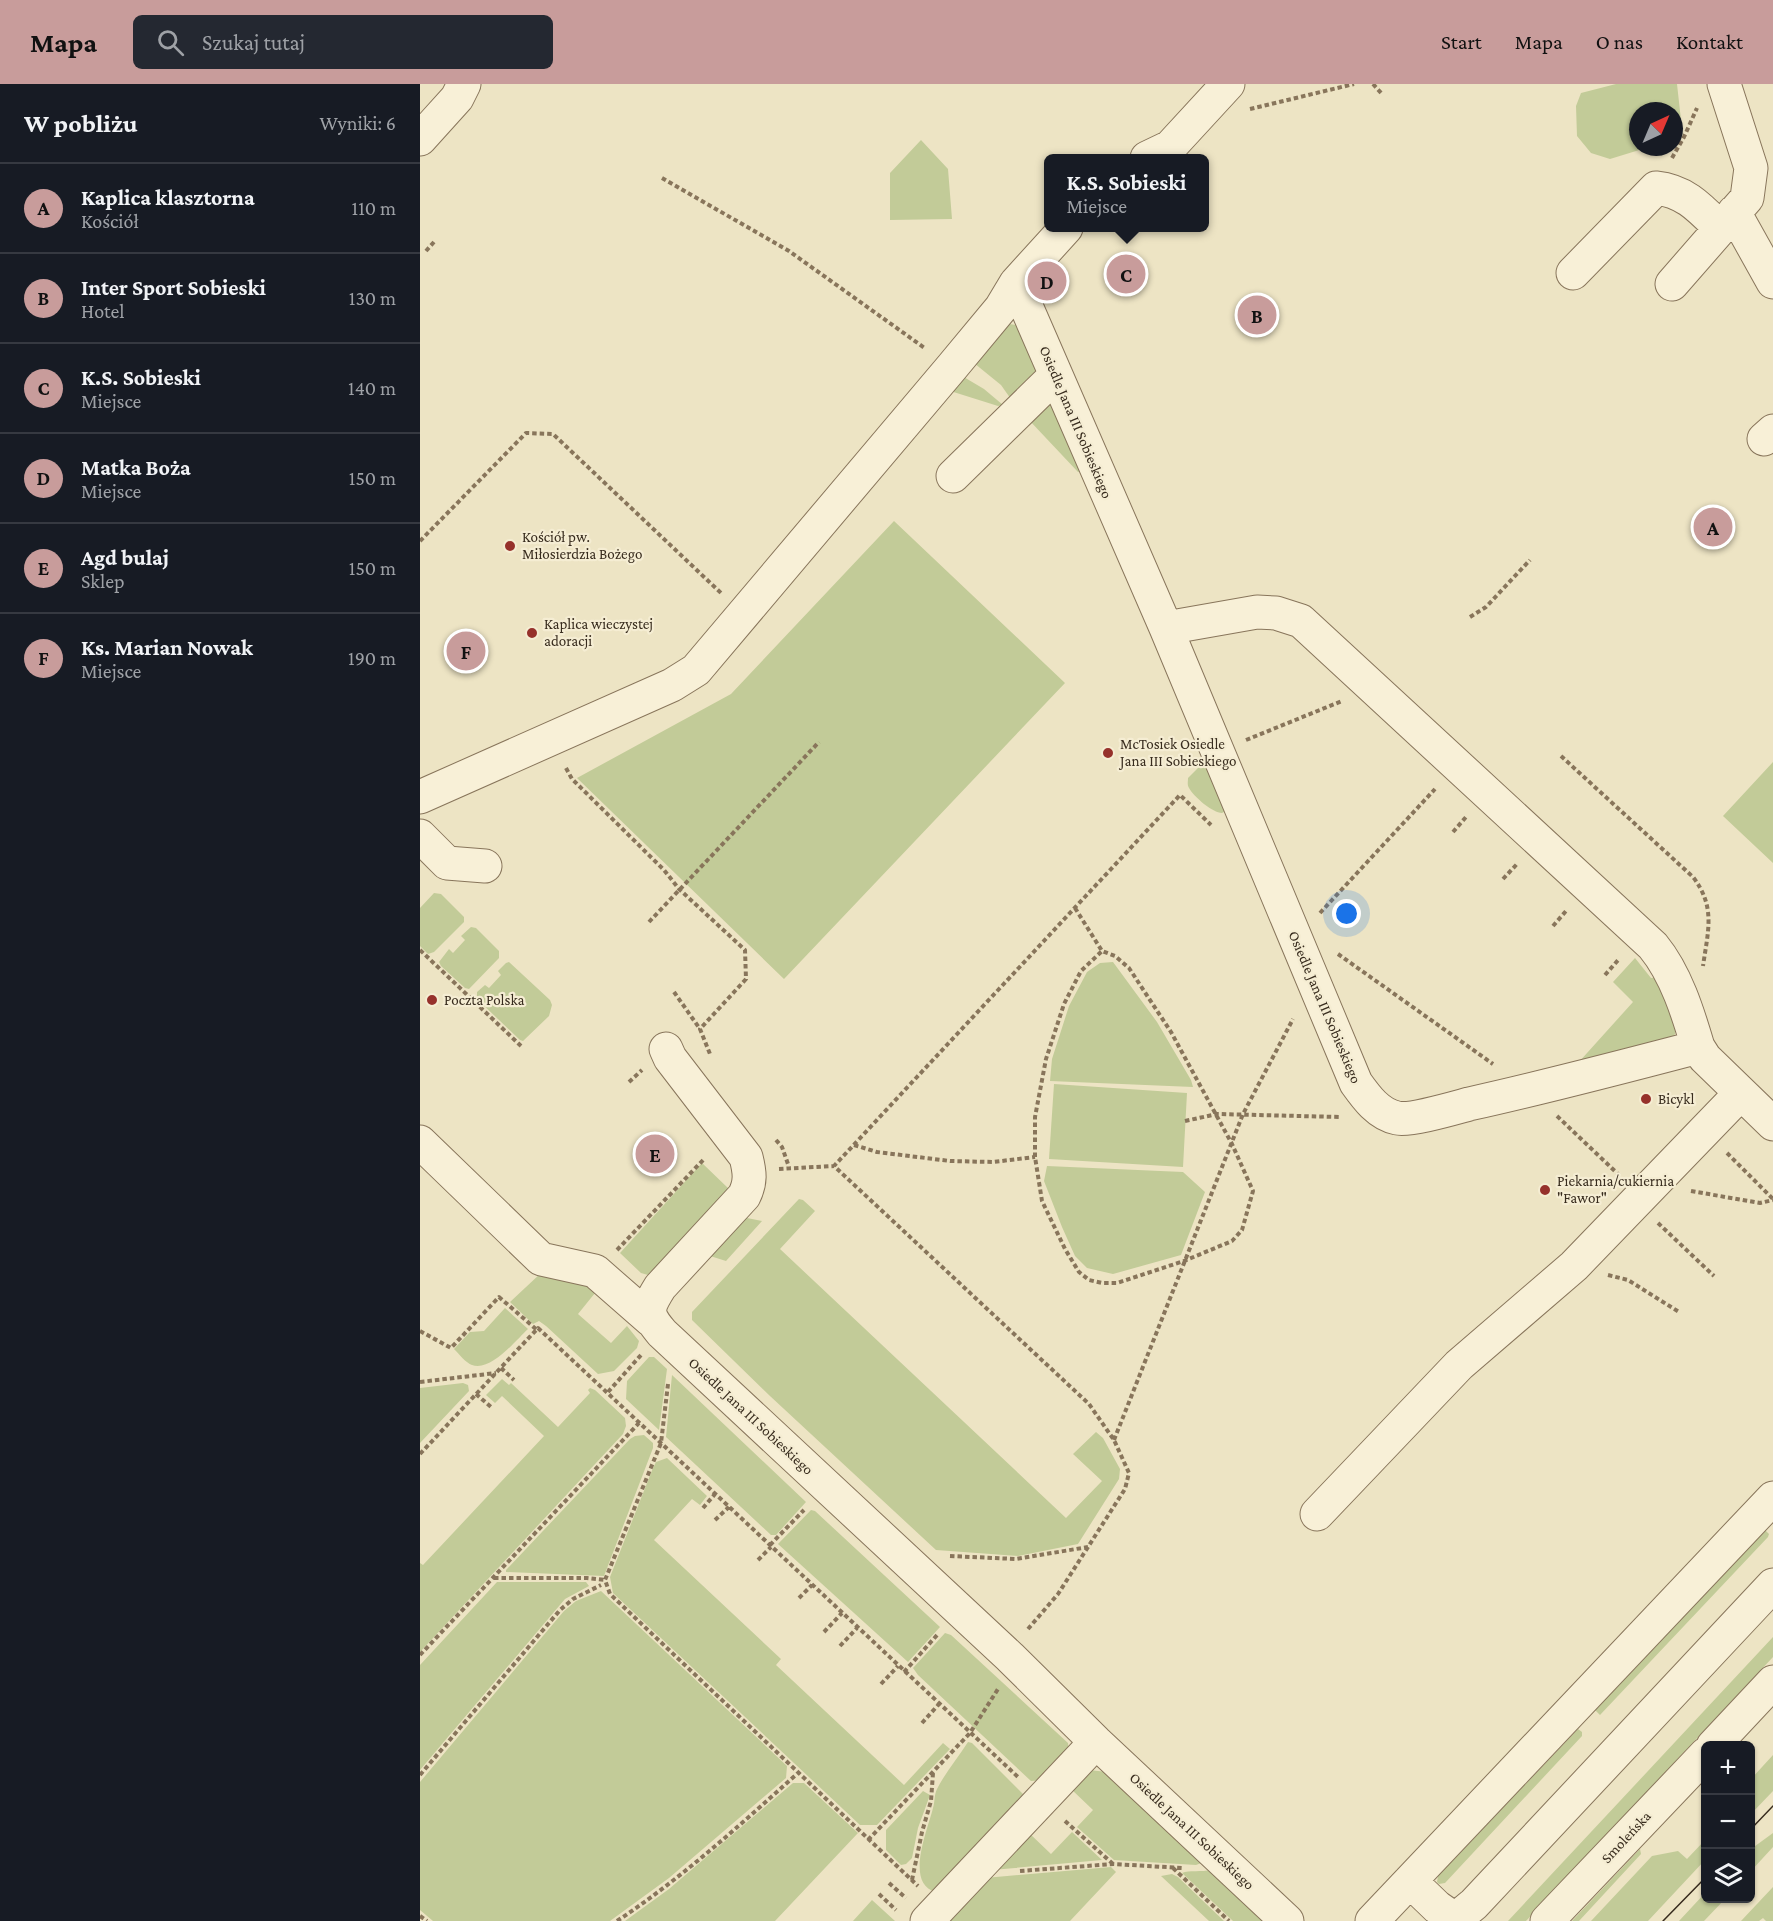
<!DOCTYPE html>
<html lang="pl">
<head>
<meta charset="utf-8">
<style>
  body { margin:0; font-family:"Crimson Pro",serif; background:#242831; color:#f1f3f6 }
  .controls { position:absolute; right:18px; bottom:18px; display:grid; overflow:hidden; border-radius:9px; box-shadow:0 2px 4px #0004 }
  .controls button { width:54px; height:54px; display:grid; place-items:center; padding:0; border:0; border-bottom:2px solid #363941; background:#171b24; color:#f1f3f6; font:30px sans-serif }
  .compass { position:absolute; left:1209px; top:18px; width:54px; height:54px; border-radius:50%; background:#171b24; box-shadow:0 2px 4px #0004; rotate:44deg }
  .you { position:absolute; left:927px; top:830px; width:21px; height:21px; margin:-15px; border:4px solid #fff; border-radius:50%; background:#1a73e8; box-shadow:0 0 0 9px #1a73e833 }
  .badge { display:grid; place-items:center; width:39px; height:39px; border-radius:50%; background:#c89c9b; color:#111; font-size:20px; font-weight:700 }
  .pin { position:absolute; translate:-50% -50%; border:3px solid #fff; box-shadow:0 2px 6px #0006 }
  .popup { position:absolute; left:624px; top:70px; width:165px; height:78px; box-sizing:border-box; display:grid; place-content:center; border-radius:9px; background:#171b24; filter:drop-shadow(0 2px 4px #0005); font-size:20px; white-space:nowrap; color:#9ea1a6 }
  .popup b { font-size:22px; color:#f1f3f6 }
  .popup::after { content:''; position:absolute; left:50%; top:100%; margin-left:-12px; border:12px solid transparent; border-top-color:#171b24 }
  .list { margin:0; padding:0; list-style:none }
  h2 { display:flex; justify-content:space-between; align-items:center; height:78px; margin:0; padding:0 24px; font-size:26px }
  h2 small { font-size:20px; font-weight:400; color:#9ea1a6 }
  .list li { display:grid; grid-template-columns:39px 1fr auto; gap:18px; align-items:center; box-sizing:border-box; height:90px; padding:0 24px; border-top:2px solid #363941 }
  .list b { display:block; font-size:22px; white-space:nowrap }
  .list p { margin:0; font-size:20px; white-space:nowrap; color:#9ea1a6 }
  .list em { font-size:20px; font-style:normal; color:#9ea1a6 }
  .icon { flex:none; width:33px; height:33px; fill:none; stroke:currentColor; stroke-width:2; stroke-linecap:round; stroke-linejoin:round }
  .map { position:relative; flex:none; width:1353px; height:1837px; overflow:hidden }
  header { display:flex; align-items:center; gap:36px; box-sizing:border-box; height:84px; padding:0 30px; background:#c89c9b; color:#111 }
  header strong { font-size:28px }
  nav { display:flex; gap:33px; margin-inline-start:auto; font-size:21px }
  .search { width:420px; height:54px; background:#242831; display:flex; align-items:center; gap:15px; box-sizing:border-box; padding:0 21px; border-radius:9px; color:#9ea1a6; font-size:22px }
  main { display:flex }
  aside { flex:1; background:#171b24 }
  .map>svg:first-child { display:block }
  .green { fill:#c2cb98 }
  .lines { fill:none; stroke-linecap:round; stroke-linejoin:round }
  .minor-casing { stroke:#88755b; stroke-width:35 }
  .path { stroke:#88755b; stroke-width:4; stroke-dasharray:4.5 3; stroke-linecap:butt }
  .minor { stroke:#f8f0d7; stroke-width:33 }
  .tram { stroke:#382c1e; stroke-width:1.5 }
  .poi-dot { fill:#96312b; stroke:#f5edd3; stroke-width:2 }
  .labels { text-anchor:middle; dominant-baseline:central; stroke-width:4.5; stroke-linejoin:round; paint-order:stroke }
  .street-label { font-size:15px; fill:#382c1e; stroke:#f5edd3 }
  .poi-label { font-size:15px; fill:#382c1e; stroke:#f5edd3; text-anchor:start }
</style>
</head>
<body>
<header>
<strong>Mapa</strong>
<div class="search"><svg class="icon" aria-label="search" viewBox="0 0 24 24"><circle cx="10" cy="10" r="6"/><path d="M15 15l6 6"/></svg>Szukaj tutaj</div>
<nav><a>Start</a><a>Mapa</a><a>O nas</a><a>Kontakt</a></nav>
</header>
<main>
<aside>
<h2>W pobliżu<small>Wyniki: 6</small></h2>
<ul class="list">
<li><span class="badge">A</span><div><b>Kaplica klasztorna</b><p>Kościół</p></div><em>110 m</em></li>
<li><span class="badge">B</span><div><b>Inter Sport Sobieski</b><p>Hotel</p></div><em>130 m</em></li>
<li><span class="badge">C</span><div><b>K.S. Sobieski</b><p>Miejsce</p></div><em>140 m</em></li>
<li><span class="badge">D</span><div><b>Matka Boża</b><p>Miejsce</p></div><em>150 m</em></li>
<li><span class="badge">E</span><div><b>Agd bulaj</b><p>Sklep</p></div><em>150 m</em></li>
<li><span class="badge">F</span><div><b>Ks. Marian Nowak</b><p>Miejsce</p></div><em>190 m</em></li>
</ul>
</aside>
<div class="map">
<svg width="1353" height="1837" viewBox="0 0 1353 1837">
  <rect width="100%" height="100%" fill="#ede4c4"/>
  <path class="green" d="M1196,0H1257L1262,45L1254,54V27H1218V63H1229L1190,75L1171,69L1157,52L1156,22L1161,9Z
    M501,56L528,85L532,135L470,136V89Z
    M589,240L603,242L620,292L593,318L581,301L549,275Z
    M537,289L564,305L583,321L578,322L524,305Z
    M636,311L661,387L658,388L609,336Z
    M474,437L645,599L364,895L157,694L311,610Z
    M786,676L806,727L802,729C793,729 774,713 769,704C767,700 768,699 768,694Z
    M1353,678V779L1303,732Z
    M14,809L21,810L44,833V838L14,868L8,870L0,862V824Z
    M51,843L56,844L79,867V874L49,905L45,904L21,882L19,878L29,865L33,869L45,856L41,852Z
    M1215,874L1231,894L1240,893L1256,942L1255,950L1250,957L1149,989L1213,918L1193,898Z
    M89,878L130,916L132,921L129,932L103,957L100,956L57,915V908L65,901L69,904L81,891L78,887L86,879Z
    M693,878L737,938L771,996L773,1003L630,997L632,975L649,922L667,888L680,879Z
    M634,1000L767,1009L763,1083L629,1075Z
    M282,1079L309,1105L236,1186L228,1191L221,1189L200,1169Z
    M627,1082L763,1088L785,1108L761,1171L693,1190L667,1184L655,1172L642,1143L624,1097Z
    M379,1115L383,1116L395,1127L360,1165L646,1434L682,1397L653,1370L676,1348L683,1354L700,1385L699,1395L658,1460L598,1472L516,1466L350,1312L272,1236V1228Z
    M322,1133L342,1137L306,1177L287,1171Z
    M121,1189L154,1192L175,1209L158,1230L191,1259L207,1242L219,1257L217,1264L194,1287L178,1290L126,1242L119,1237L113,1240L90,1218Z
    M85,1224L108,1245C96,1256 71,1288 52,1281C46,1279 39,1270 34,1265L50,1248L64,1247Z
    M229,1273H234L247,1285L239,1346L206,1315L207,1297Z
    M252,1291L386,1418L356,1451H351L246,1353Z
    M82,1295L89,1301L91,1299L138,1343L170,1309L168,1306L170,1304L175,1306L205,1334L206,1342L203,1350L0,1568V1479L3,1481L124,1352L82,1312L75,1319L66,1311Z
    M43,1299L48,1301L49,1307L0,1359V1304Z
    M224,1351L233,1359V1364L184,1492L86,1488V1486L210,1355L215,1352Z
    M247,1374L287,1412L280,1421L272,1415L234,1456L361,1575L356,1581L484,1701L523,1659L530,1665L457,1741H440L193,1509L190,1493L233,1384L236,1378Z
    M391,1426L395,1427L520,1543L488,1578L358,1460Z
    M1344,1445L1349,1450L1348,1453L1180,1631L1175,1626Z
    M77,1498H166L169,1502L145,1515L0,1686V1581Z
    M181,1507L367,1682L366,1694L249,1794L190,1837H13L0,1826V1698L144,1527L156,1517Z
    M525,1549L531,1551L648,1659L649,1672L626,1696L611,1697L498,1591L493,1584Z
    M1353,1553V1573L1106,1837H1088Z
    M1158,1645L1162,1648V1652L1025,1799L1019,1800L1017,1798L1018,1792Z
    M548,1658L552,1659L607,1714L516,1808C484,1800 508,1745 513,1724C515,1718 514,1711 517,1705C525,1689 538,1674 548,1658Z
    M1353,1671V1707L1331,1730V1695Z
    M669,1686L687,1688L784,1778L776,1781L694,1776L657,1743L673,1726L650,1704Z
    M373,1699H384L438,1749L355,1837H205L249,1805Z
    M503,1707L510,1711L498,1744L492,1774L486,1780L481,1781L466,1766V1746Z
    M608,1748L631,1770L652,1748L682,1776L572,1786Z
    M1353,1749V1763L1331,1787V1765Z
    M1285,1756V1776L1228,1837H1171L1232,1772L1258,1767L1267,1775Z
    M1220,1765L1221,1770L1159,1837H1152Z
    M691,1783L696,1788L650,1837H524L565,1794Z
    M791,1786L847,1837H813L762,1789C769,1786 782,1788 791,1786Z
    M752,1790L758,1793L804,1837H789L741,1792Z
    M1353,1803V1837H1346L1343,1834L1339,1837H1321Z
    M1285,1809L1286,1814L1305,1815L1284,1837H1259Z
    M452,1816L475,1837H433Z"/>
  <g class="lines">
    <g class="minor-casing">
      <path id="minor" d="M0,55L37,14L44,0
        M727,74L750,63L808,0
        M1314,128L1353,198
        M646,144L596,199L746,544L936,999C946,1013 958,1030 977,1034C990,1037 1034,1024 1049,1020C1126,1003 1202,983 1278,963
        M1153,189L1236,104C1265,107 1280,124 1300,144
        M1252,200L1327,114L1331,84L1304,0
        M1344,355L1353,347
        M533,392L636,291
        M746,544L837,528L856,529L881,537L1233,862C1256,890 1268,929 1278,963L1285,974L1353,1040
        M0,713L252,601L276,586L532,283L581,224L596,199
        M0,752L27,779L65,782
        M246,965L250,974L326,1073C330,1089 331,1098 324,1112L240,1203C227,1224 225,1229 242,1249L590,1573L676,1658L867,1837
        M0,1058L121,1175L175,1187L231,1236
        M897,1430L1039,1281L1154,1182L1321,1009
        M1293,1662L1353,1598
        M990,1797L1017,1823L1030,1832L1042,1830L1054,1820L1353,1501
        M507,1837L676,1658
        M952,1837L1353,1414
        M1127,1837L1286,1670"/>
    </g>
    <path class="path" d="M953,0L962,10
      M830,25L934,0
      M1252,74L1264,53L1277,24
      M242,94L369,167L506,265
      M6,167L14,158
      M0,457L106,349L133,350L301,509
      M1050,533L1066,523L1110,476
      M826,656L922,617
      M1141,672L1273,793C1296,823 1288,847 1283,882
      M146,684L152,695L244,786L259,805L325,866L326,895L280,945L290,970
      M1033,748L1046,733
      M1083,795L1097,780
      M655,824L682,867L695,872L709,884L751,948L812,1060L833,1107L822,1146L812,1157L764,1177L697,1199H682L669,1196L659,1188L645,1165L622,1117L615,1073V1033L626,975L644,920L661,887L682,867
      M900,829L1015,705
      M229,838L399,658
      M1133,842L1146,827
      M0,866L101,962
      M918,870L1073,980
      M1185,891L1199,875
      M254,908L280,945
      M209,998L222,986
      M1137,1032L1199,1091
      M765,1037L797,1030L920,1033
      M356,1056L362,1063L369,1083
      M434,1061L457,1068L530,1077L573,1078L615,1073
      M1307,1069L1353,1115
      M359,1085L414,1082
      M1271,1107L1340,1119L1353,1116
      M1238,1139L1294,1192
      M197,1166L285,1074
      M1188,1191L1208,1196L1259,1228
      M0,1247L31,1264L79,1213L117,1246
      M81,1284L94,1296
      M0,1298L76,1289
      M248,1300L241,1359L185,1496L190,1510L498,1802
      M188,1308L221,1271
      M56,1310L71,1323
      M694,1356L823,1030L873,935
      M0,1370L118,1244L598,1693
      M283,1424L295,1410
      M295,1436L309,1423
      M350,1461L384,1426
      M530,1472L596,1475L668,1463
      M338,1476L351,1463
      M74,1494H167L185,1496
      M379,1514L392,1501
      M608,1545L638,1510L705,1405L709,1389L694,1356L669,1320L414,1082L760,711L791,741
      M404,1548L422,1529
      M420,1562L437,1544
      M0,1571L219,1339
      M484,1588L518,1550
      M461,1600L478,1582
      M502,1639L519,1620
      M0,1691L140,1526L153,1515L181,1501
      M645,1737L693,1780
      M448,1756L550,1649L578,1605
      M753,1784L809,1837
      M600,1787L693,1780L763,1784
      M492,1796L502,1748L511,1717L513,1689
      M469,1799L486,1814
      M459,1810L476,1826
      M0,1832L7,1837
      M197,1837C262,1794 320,1741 378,1689"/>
    <use href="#minor" class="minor"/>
    <path class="tram" d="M1330,1746L1353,1722
      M1243,1837L1286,1793"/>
  </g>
  <g class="poi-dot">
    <circle cx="90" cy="462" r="6"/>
    <circle cx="112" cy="549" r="6"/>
    <circle cx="688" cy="669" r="6"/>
    <circle cx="12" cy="916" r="6"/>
    <circle cx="1226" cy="1015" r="6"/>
    <circle cx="1125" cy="1106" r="6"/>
  </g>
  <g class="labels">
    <g class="street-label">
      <text transform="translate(656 338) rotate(67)">Osiedle Jana III Sobieskiego</text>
      <text transform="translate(905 923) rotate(67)">Osiedle Jana III Sobieskiego</text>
      <text transform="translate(331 1332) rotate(43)">Osiedle Jana III Sobieskiego</text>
      <text transform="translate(772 1747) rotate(43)">Osiedle Jana III Sobieskiego</text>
      <text transform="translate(1206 1753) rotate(-47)">Smoleńska</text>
    </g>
    <g class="poi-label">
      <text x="102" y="453">Kościół pw.<tspan x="102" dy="17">Miłosierdzia Bożego</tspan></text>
      <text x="124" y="540">Kaplica wieczystej<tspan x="124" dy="17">adoracji</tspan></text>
      <text x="700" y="660">McTosiek Osiedle<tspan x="700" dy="17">Jana III Sobieskiego</tspan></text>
      <text x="24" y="916">Poczta Polska</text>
      <text x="1238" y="1015">Bicykl</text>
      <text x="1137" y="1097">Piekarnia/cukiernia<tspan x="1137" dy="17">"Fawor"</tspan></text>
    </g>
  </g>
</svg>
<div class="controls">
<button>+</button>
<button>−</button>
<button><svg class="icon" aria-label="layers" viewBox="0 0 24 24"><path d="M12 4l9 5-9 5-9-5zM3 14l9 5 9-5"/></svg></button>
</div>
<svg class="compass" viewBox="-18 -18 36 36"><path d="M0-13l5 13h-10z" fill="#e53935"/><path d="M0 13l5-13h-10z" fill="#9ea1a6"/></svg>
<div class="you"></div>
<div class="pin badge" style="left:1293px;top:443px">A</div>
<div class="pin badge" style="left:837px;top:231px">B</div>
<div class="pin badge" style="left:706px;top:190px">C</div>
<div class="popup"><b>K.S. Sobieski</b>Miejsce</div>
<div class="pin badge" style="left:627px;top:197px">D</div>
<div class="pin badge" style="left:235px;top:1070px">E</div>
<div class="pin badge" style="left:46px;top:567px">F</div>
</div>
</main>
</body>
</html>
